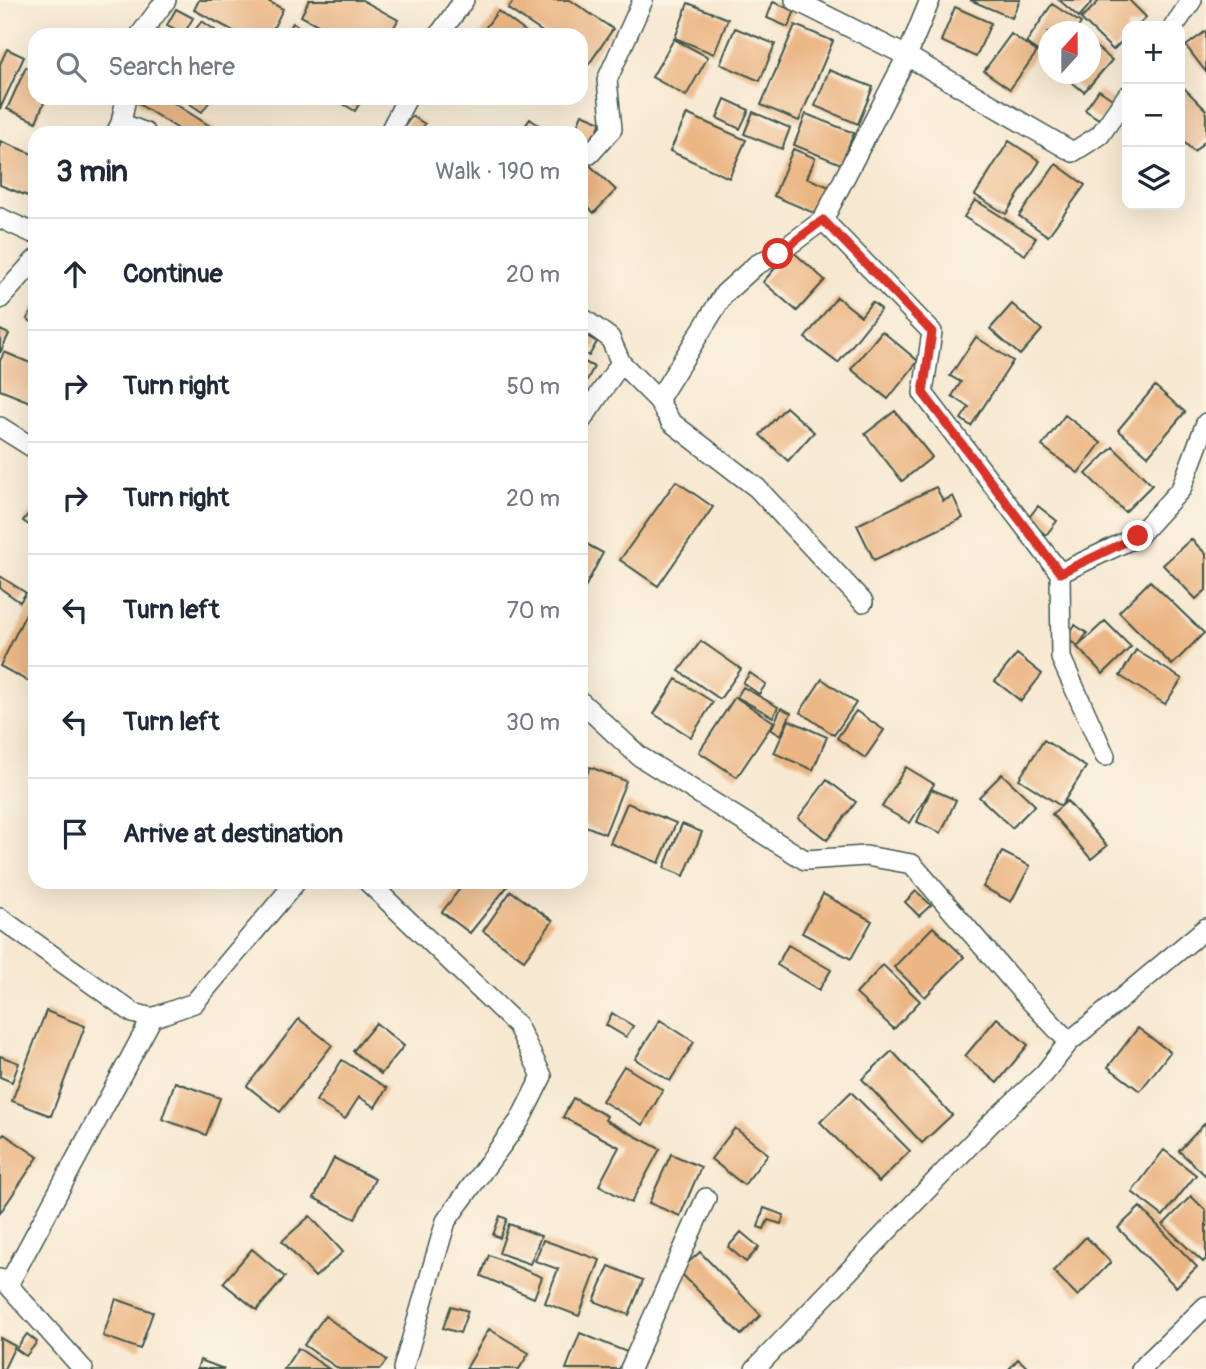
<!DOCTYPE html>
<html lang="en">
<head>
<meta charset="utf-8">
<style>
  body { margin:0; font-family:Pangolin,sans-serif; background:#f2f2f3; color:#1f2937 }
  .controls { position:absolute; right:21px; top:21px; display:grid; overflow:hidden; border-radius:14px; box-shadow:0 7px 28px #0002 }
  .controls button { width:63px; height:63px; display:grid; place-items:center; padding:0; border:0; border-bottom:2px solid #e0e1e3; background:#fff; color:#1f2937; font:35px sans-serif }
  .compass { position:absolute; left:1038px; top:21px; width:63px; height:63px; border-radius:50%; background:#fff; box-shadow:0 7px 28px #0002; rotate:21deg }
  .stop { position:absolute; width:21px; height:21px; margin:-16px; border:5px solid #d93025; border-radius:50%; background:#fff }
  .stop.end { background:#d93025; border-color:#fff; box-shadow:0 2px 7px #0008 }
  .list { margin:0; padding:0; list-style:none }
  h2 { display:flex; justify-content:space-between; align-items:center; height:91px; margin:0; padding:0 28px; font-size:30px }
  h2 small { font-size:23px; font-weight:400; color:#747a83 }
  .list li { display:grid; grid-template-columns:46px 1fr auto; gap:21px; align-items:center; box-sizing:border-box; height:112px; padding:0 28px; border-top:2px solid #e0e1e3 }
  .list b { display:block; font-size:26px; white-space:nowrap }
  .list em { font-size:23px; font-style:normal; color:#747a83 }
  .icon { flex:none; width:38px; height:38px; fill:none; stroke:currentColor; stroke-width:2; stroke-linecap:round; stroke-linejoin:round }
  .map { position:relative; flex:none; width:1206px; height:1369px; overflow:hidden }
  .search { position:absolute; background:#fff; box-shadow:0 7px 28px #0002; left:28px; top:28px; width:560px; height:77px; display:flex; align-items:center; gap:18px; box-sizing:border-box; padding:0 24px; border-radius:21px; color:#747a83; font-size:26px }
  .panel { position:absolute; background:#fff; box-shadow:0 7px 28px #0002; left:28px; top:126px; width:560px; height:763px; border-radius:21px }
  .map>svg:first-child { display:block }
  .building { fill:#ebb684 }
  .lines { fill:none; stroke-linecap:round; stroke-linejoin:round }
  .street-casing { stroke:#3f574c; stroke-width:22 }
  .street { stroke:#fff; stroke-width:19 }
  .route { stroke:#d93025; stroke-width:9 }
</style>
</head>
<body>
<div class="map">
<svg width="1206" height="1369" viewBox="0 0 1206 1369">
  <rect width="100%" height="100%" fill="#fcf5e5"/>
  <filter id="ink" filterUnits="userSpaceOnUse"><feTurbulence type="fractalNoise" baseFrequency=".0143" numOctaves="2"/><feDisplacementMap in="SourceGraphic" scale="14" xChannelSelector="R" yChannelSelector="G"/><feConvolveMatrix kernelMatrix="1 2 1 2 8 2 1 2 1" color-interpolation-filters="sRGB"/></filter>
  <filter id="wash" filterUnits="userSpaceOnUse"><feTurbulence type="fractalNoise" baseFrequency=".00686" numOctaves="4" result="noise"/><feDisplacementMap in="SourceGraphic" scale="28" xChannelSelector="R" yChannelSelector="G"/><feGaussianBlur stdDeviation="1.57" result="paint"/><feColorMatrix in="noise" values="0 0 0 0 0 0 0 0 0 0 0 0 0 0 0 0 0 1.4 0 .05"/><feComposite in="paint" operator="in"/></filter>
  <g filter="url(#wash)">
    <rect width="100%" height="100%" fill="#f7e8d1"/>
    <g id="blocks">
      <path class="building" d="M199,0H266L283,9L270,35H241L194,10Z
        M309,0H362L398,20L390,35H337L301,16Z
        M514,0H570L613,29L589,64L581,58V35H547L508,9Z
        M970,0H1020L1012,18Z
        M1059,0H1094L1079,17Z
        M1100,0H1129L1146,17L1137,26H1127V36L1113,50L1081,19Z
        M773,2L795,11L788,27L767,18Z
        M688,3L728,19L714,54L675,38Z
        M1052,4L1081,23L1075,32H1048V58L1026,43Z
        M955,7L991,23L976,57L941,41Z
        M176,9L193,18L184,34L167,25Z
        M498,11L530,35H480Z
        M202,21L222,35H191Z
        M293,23L313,35H286Z
        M795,25L833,41L799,121L761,105Z
        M735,28L775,44L760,81L720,64Z
        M1206,31V72L1186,46Z
        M1011,34L1037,52L1010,89L984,71Z
        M674,39L708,57L686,96L652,77Z
        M1090,42L1112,60L1084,92L1062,74H1090Z
        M7,49L24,57L0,109V64Z
        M26,67L35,72V98H46L36,122L7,109Z
        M829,70L873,87L858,124L815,106Z
        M1180,84L1206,110V140L1194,152L1180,138Z
        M1099,90L1115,101L1102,121L1085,110Z
        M140,98H166L216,130L214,133H185L137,103Z
        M181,98H212L202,112Z
        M333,98H363L355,111Z
        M725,99L749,110L740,129L717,118Z
        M753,112L790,128L782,149L744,134Z
        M582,114L601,122L592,143L581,138V133H574Z
        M687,114L746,140L729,178L670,151Z
        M806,114L854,133L841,164L794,145Z
        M412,116L425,124L419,133H406L402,130Z
        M530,119L550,133H520Z
        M0,141L35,155V199L0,185Z
        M1009,141L1040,161L1006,214L975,195Z
        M793,149L815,158L807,178L832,188L821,216L774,196Z
        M581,157L616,190L594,213L581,200Z
        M1056,164L1085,185L1048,236L1019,216Z
        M975,200L1036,238L1025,255L964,217Z
        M791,250L825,280L797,311L763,282Z
        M837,297L861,316L872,302L881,309L838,363L805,338Z
        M1012,304L1042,330L1020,355L990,329Z
        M35,305V324L27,319Z
        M0,330L9,334L0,353Z
        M882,331L918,361L888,399L851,369Z
        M581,333L597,342L589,356L581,352Z
        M976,337L1013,361L971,426L961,419L969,407L952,396L961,382L950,376Z
        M4,352L35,365V404L0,390V361Z
        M581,360L594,367L581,391Z
        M1155,386L1185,412L1148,456L1118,430Z
        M786,407L814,432L788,461L760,435Z
        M895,411L932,457L902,481L865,434Z
        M1065,415L1101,443L1078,473L1042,446Z
        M1113,447L1152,485L1125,512L1086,474Z
        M676,481L713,507L658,586L620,560Z
        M936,487L943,501L953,496L963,518L874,560L857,525Z
        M35,504V529L23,521Z
        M1038,506L1057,521L1046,535L1027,520Z
        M1191,539L1206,554V590L1196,599L1163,565Z
        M581,541L603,553L581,595Z
        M0,576L26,593L20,602L0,588Z
        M1150,581L1204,633L1172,665L1119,612Z
        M31,603L35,605V685L0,666Z
        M1105,621L1131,647L1103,674L1077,647Z
        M1075,625L1087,633L1078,646L1066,638Z
        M701,641L741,669L720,699L679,671Z
        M1136,650L1182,679L1165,704L1120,676Z
        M1017,654L1042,674L1021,701L995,681Z
        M750,673L766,684L759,694L743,683Z
        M676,679L713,702L691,737L654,714Z
        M822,679L856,703L834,735L800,712Z
        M743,687L778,707L773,717L737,697Z
        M735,697L774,722L737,777L699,752Z
        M781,708L791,713L781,735L771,730Z
        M856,711L884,730L865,758L837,738Z
        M789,720L827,737L813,770L774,753Z
        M1044,740L1086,767L1061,806L1019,779Z
        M590,767L626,781L605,834L581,824V788Z
        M906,767L934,784L910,823L882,807Z
        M1002,774L1035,805L1012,828L979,797Z
        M827,780L856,802L827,840L798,818Z
        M931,789L956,800L941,833L917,822Z
        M1067,801L1107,846L1091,859L1052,814Z
        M627,803L676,823L659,863L610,843Z
        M682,824L702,832L684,876L664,868Z
        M1002,852L1030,866L1011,902L983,887Z
        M465,882H500L507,887L470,933L442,912Z
        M511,891L553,921L524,960L483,931Z
        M916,891L931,905L919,916L905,902Z
        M823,894L872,921L851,959L802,933Z
        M933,927L964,957L925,997L894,967Z
        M788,945L831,970L819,990L777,965Z
        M883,965L920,1001L894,1029L856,994Z
        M46,1011L85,1026L51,1116L12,1101Z
        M612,1013L633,1026L626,1037L606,1025Z
        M997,1018L1028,1045L997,1083L965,1056Z
        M299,1019L332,1045L280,1112L247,1086Z
        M660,1020L694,1042L670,1081L635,1059Z
        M376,1023L404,1046L381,1074L353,1051Z
        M1138,1028L1170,1052L1140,1091L1108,1067Z
        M892,1051L952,1115L922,1143L862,1079Z
        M0,1056L19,1063L12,1082L0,1077Z
        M342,1060L387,1088L375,1107L359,1097L345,1119L316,1101Z
        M624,1066L663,1090L643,1125L602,1101Z
        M175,1082L220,1098L206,1135L162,1119Z
        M851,1092L910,1151L879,1182L820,1122Z
        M573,1098L607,1116L605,1120L660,1149L631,1203L599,1185L619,1147L563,1117Z
        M1206,1122V1176L1179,1151Z
        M735,1128L768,1154L744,1185L711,1159Z
        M4,1134L38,1157L0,1213V1139Z
        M1164,1150L1196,1175L1163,1216L1132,1192Z
        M671,1154L701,1167L680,1216L649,1203Z
        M334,1158L375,1179L355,1219L314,1198Z
        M1191,1196L1206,1211V1259L1203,1262L1163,1225Z
        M1140,1207L1197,1267L1176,1287L1118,1228Z
        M764,1208L784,1215L781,1224L768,1220L764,1229L758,1227Z
        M310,1216L343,1252L315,1277L282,1241Z
        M500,1216L507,1219L500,1238L493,1235Z
        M509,1224L541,1236L530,1264L499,1253Z
        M741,1232L759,1247L746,1262L728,1247Z
        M1086,1237L1111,1262L1078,1296L1053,1271Z
        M543,1240L600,1260L579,1316L545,1303L558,1269L535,1261Z
        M252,1249L285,1277L257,1310L223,1283Z
        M700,1252L761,1315L741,1335L679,1271Z
        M489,1255L542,1277L534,1298L481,1276Z
        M609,1266L643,1280L629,1315L594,1301Z
        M116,1299L153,1312L140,1349L103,1336Z
        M451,1306L468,1311L460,1333L443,1328Z
        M325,1316L387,1360L380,1369H339L304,1345Z
        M489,1329L529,1353L519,1369H466Z
        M580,1333L627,1352L620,1369H566Z
        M27,1334L37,1342L26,1356L16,1349Z
        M0,1338L15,1346L4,1369H0Z
        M298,1348L329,1369H284Z
        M1018,1359L1029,1369H1009Z
        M200,1360L224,1369H197Z"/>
    </g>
  </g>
  <g filter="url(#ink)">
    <use href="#blocks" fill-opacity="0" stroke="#3f574c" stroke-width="2"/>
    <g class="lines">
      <g class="street-casing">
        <path id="street" d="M795,0L907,56L1073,152L1100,135L1127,96
          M1174,26L1192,0
          M140,35L166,0
          M439,35L464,0
          M121,123L146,133
          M116,133L121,123L126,98
          M389,133L407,98
          M590,154L612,129L607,80L643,0
          M0,218L35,234
          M823,220L932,332L923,393L1060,573L1138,536L1181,489L1206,423
          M0,299L35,260
          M581,317L610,338L621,363L658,400L671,422L757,488L863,602
          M658,400L724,294L756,265L777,254L823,220L907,56L930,0
          M581,421L621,363
          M0,427L35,449
          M1060,573L1061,658L1105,756
          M581,702L639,756L805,860L866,856L912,864L1023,993L1069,1042L1044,1074L991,1123L755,1369
          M368,882L517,1025L542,1076L520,1120L446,1221L403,1369
          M0,918L133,1013L152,1018L194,1003L296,882
          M1069,1042L1206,928
          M0,1279L8,1285L83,1369
          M8,1285L152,1018
          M630,1369L706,1198
          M1141,1369L1206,1306"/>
      </g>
      <use href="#street" class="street"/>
    </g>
  </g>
  <g class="lines" filter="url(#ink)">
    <path class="route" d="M778,254L823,220L932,332L923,393L1060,573L1138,536"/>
  </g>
</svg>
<div class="controls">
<button>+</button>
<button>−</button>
<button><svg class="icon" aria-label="layers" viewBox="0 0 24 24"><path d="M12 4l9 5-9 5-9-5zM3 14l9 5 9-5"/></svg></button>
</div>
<svg class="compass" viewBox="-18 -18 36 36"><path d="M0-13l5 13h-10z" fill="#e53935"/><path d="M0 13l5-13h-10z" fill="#747a83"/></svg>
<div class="stop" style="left:778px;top:254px"></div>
<div class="stop end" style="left:1138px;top:536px"></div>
<div class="search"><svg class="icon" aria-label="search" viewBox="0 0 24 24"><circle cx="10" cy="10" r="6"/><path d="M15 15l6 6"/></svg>Search here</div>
<section class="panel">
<h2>3 min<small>Walk · 190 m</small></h2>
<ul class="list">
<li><svg class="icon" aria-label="ahead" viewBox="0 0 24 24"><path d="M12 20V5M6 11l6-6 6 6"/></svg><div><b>Continue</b></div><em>20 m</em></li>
<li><svg class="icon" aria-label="right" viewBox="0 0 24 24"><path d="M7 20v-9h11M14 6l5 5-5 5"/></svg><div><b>Turn right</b></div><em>50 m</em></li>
<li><svg class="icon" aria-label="right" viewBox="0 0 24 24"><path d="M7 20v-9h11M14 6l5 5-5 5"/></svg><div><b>Turn right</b></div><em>20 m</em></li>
<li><svg class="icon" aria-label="left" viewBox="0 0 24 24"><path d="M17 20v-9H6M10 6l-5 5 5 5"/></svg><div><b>Turn left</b></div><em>70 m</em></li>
<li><svg class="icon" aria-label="left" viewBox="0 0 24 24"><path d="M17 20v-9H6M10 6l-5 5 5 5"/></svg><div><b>Turn left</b></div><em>30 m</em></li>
<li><svg class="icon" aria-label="arrive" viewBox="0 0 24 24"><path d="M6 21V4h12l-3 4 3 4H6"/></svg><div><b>Arrive at destination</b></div></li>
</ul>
</section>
</div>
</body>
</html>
